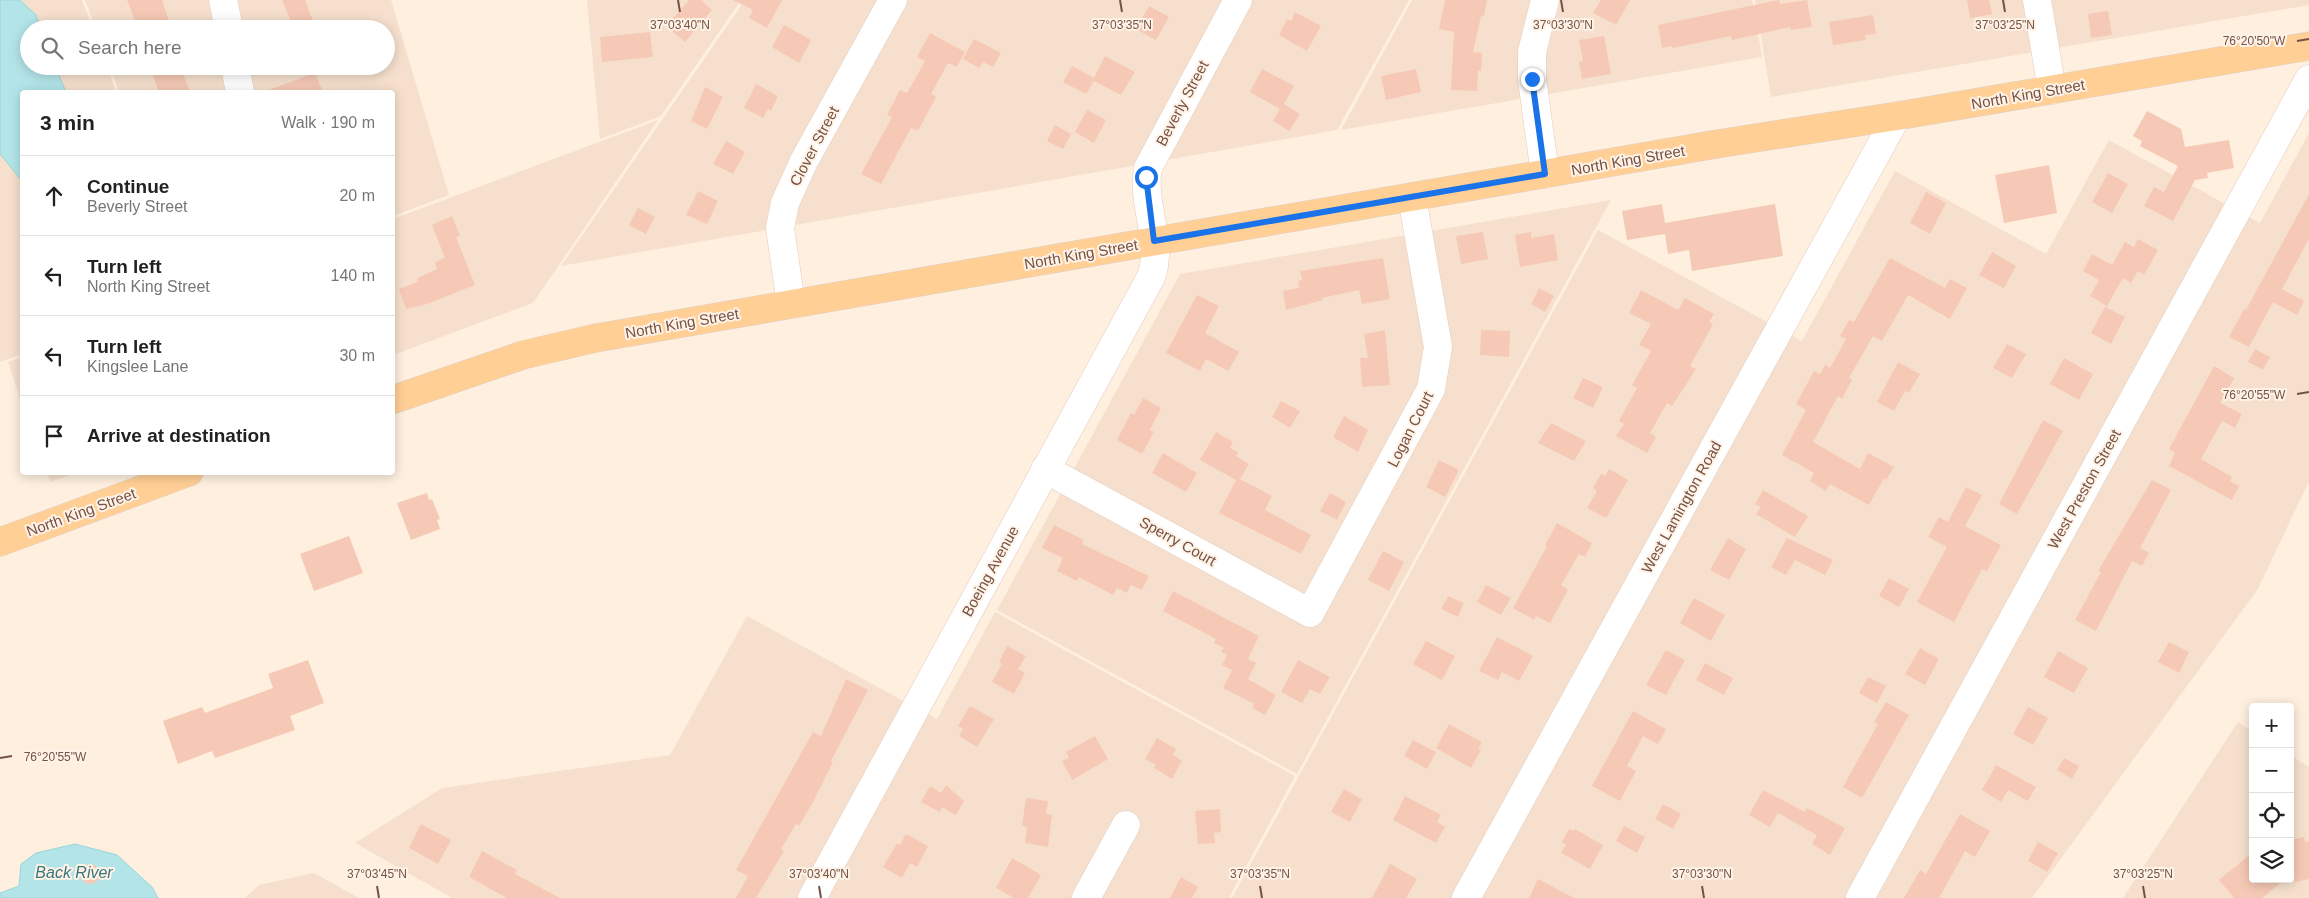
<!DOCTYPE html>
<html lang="en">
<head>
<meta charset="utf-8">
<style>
  body { margin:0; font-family:Arial,sans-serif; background:#f6f6f6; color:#222 }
  .controls { position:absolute; right:15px; bottom:15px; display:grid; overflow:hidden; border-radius:5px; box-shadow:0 2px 12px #0003 }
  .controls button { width:45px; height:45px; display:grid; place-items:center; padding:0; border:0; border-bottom:1px solid #e0e0e0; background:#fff; color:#222; font:25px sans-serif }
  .stop { position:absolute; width:15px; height:15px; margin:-11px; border:4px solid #1a73e8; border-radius:50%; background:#fff }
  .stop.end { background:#1a73e8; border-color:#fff; box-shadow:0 1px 5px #0008 }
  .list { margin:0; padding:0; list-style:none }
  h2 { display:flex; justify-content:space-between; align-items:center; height:65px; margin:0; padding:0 20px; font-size:21px }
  h2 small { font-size:16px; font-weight:400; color:#767676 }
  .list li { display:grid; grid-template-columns:32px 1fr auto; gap:15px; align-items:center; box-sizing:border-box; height:80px; padding:0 20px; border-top:1px solid #e0e0e0 }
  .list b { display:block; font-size:19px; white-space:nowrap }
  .list p { margin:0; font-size:16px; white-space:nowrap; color:#767676 }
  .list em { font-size:16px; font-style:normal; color:#767676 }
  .icon { flex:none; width:28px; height:28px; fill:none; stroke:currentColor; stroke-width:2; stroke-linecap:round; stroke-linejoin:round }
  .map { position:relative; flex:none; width:2309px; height:898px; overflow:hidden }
  .search { position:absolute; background:#fff; box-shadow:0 2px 12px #0003; left:20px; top:20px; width:375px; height:55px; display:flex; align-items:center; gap:12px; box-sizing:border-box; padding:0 18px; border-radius:28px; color:#767676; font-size:19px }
  .panel { position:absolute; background:#fff; box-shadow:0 2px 12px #0003; left:20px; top:90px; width:375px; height:385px; border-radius:5px }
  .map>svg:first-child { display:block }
  .residential { fill:#f6e0cd }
  .water { fill:#b3e5e8; stroke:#98d6da }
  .building { fill:#f5c9b5 }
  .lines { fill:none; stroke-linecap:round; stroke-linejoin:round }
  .minor-casing { stroke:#e4ccbe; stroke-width:29 }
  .major-casing { stroke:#dbd2cf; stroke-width:29 }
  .minor { stroke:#fff; stroke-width:28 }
  .major { stroke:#ffcf95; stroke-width:28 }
  .route { stroke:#1a73e8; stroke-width:6 }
  .ticks { fill:none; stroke:#755245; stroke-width:2 }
  .labels { text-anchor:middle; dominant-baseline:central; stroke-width:4; stroke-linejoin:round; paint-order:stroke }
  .street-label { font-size:15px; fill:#755245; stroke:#fff3e7 }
  .water-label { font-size:16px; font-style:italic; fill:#39777c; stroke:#fff3e7 }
  .ticks-label { font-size:12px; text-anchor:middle; fill:#755245; stroke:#fff3e7; stroke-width:4; stroke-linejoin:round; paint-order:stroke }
</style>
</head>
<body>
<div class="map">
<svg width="2309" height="898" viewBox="0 0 2309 898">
  <rect width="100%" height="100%" fill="#feefdf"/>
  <path class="residential" d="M0,0H82L93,29H29V66H107L116,92H22V354L0,362Z
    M85,0H391L449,195L393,216L392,92H119L110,66H386V29H96Z
    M587,0H741L661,116L600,139Z
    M745,0H1409L1337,130L561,266Z
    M1412,0H1752L1762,57L1341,130Z
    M1755,0H2309V5L1771,97Z
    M658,120L533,303L393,355V219Z
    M2309,133V481L2258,589L2032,898H1232L1598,230L1802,341L1895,171L2046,254L2109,140L2260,223Z
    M1611,200L1297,774L997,610L1180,274Z
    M22,357V404L8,362Z
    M47,472H77V473L50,482Z
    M995,612L1295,776L1229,898H452L355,843L442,788L670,755L747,616L937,719Z
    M2238,722L2253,732V879H2290V755L2309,767V898H2123Z
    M314,873L359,898H245L259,885Z"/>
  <path class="water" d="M0,0H20L36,15L41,29H29V66H55L66,92H22V181L0,154Z
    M75,844L117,855L152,887L158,898H0V893L19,886L21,864L36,853Z"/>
  <path class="building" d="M127,0H162L172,29H138Z
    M282,0H305L316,29H294Z
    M689,0H701L712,10L685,42L666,26Z
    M733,0H782L767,28L749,18L753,10Z
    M1445,0H1487L1484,16H1481L1473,52L1482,53L1481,71H1478L1477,91L1451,90L1454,32L1439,29Z
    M1601,0H1630L1616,25L1593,13Z
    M1779,0L1780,4L1807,0L1812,27L1791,30L1790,27L1732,40L1731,36L1673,48L1672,46L1662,48L1658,25Z
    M1967,0H1989L1992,14L1970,18Z
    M1149,6L1169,17L1156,40L1136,29Z
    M2108,11L2112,35L2091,38L2088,14Z
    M1295,12L1321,26L1307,51L1279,35L1287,19L1291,21Z
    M1873,15L1876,34L1865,35L1866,40L1833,45L1829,22Z
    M784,25L811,40L799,63L772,47Z
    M650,32L653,57L602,62L600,37Z
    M930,33L965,52L957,67L948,63L931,94L936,97L918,131L911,128L881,184L861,174L892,117L887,115L900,90L907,93L925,61L917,57Z
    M1604,36L1611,74L1582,79L1579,62L1583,61L1579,40Z
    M974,39L1001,53L993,67L983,62L979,68L963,59Z
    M1105,56L1135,72L1121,95L1094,81L1086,94L1063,82L1072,66L1094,78Z
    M180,66L190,92H159L153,76Z
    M1262,69L1294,86L1284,104L1300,114L1289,131L1273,121L1280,109L1250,92Z
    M1416,69L1421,92L1386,100L1381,76Z
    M315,73L323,92H267L266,91Z
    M756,84L778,96L771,111L768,109L763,118L744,108Z
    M705,87L723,97L707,129L691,121Z
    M1087,110L1106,120L1094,143L1075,132Z
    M2147,111L2181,129L2185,147L2229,140L2234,168L2207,173L2208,178L2195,180L2173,221L2144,206L2154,187L2164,192L2178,166L2140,146L2142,141L2133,136Z
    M1055,125L1071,134L1063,149L1047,141Z
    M726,141L745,152L733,174L713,164Z
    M2049,165L2057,213L2004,223L1995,175Z
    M2108,173L2128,184L2112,213L2092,202Z
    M698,191L718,201L707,224L686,215Z
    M1926,192L1946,203L1930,234L1910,223Z
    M2309,194V239L2282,289L2304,301L2297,315L2273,302L2249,347L2229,337L2244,309L2246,310Z
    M1662,204L1665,223L1775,204L1783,256L1692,271L1689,250L1668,254L1665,234L1627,240L1622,211Z
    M638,208L655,217L646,234L629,225Z
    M452,216L460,236L456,237L475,285L427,304L406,309L399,289L418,282L417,278L437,269L435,262L445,258L432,225Z
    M1483,232L1488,259L1461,264L1456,236Z
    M1531,232V238L1554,234L1558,260L1520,267L1515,235Z
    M2138,239L2158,250L2144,275L2138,271L2131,283L2123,278L2107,306L2090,296L2099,280L2083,271L2092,254L2112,265L2125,242L2134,247Z
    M1992,252L2016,266L2004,288L1979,275Z
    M1383,258L1390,299L1362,304L1359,290L1322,298L1323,300L1286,310L1283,291L1299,288L1298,281L1302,280L1300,271Z
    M1890,258L1945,288L1950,279L1967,288L1950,319L1908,295L1882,341L1873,336L1849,378L1852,380L1842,399L1838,396L1813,442L1860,469L1868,453L1894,467L1886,480L1884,478L1869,505L1830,484L1826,491L1810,481L1814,473L1782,455L1806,410L1796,404L1814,371L1820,374L1825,365L1830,368L1846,339L1840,336L1849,320L1854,322Z
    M1539,288L1554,296L1545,312L1531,304Z
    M1641,290L1678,310L1685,298L1714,314L1709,322L1713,324L1690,366L1696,369L1672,406L1667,403L1650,433L1656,437L1647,453L1616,436L1624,424L1619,421L1637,388L1632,385L1651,351L1639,345L1651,324L1629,313Z
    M1197,295L1219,306L1205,333L1239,352L1228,371L1206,359L1200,371L1166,353Z
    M2105,307L2125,317L2111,344L2091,333Z
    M1385,330L1390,385L1362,387L1360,358H1368L1364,334Z
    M1481,330L1510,331L1509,357L1480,355Z
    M2007,344L2026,354L2012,378L1993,368Z
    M2255,349L2270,357L2263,370L2248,362Z
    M2064,358L2093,374L2079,400L2050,384Z
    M1898,362L1920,374L1909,393L1905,391L1894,411L1877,402Z
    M2214,366L2234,378L2220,403L2242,414L2235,428L2222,421L2201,459L2232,477L2230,481L2239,486L2232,500L2169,466L2175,453L2169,449Z
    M1583,378L1603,387L1593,408L1573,398Z
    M1143,398L1161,408L1150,430L1154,432L1142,454L1117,440L1131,413L1134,415Z
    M1281,401L1300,411L1290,428L1272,417Z
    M1344,416L1368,430L1358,452L1333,437Z
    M2043,420L2063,431L2017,514L1999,504Z
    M1551,423L1586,441L1574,461L1538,443Z
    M1216,432L1233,442L1230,448L1238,452L1236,456L1249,464L1240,479L1272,496L1265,510L1311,535L1301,554L1219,513L1236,480L1200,460Z
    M1163,453L1197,473L1186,492L1152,473Z
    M1439,460L1459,470L1445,497L1426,487Z
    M1609,469L1628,480L1606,518L1587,508L1597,491L1593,488L1601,474L1605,476Z
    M2152,480L2171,490L2140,548L2149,553L2142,566L2132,561L2096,631L2075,620L2101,572L2098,571Z
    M1966,487L1982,495L1965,526L2001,545L1987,571L1982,569L1954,622L1917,602L1947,547L1928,537L1939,517L1948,522Z
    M1763,490L1808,516L1795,537L1756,514L1761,507L1755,504Z
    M427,493L429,500L432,499L440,519L437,520L440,529L411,540L397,503Z
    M1330,493L1346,502L1337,520L1320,511Z
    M1557,523L1592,543L1585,557L1579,554L1561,585L1568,590L1550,623L1536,616L1534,620L1513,608L1547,546L1545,545Z
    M1054,525L1084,540L1082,544L1149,576L1142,590L1131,585L1127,593L1117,588L1113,595L1079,577L1077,581L1057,571L1063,558L1042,548Z
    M349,536L363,573L314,591L300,554Z
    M1728,538L1746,549L1729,580L1710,570Z
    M1787,538L1833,560L1825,575L1795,560L1786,575L1771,567Z
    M1383,551L1404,562L1389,591L1368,580Z
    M1889,578L1909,589L1899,607L1879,596Z
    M1486,585L1511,598L1501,615L1477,602Z
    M1173,591L1259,636L1248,659L1256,663L1248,679L1276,695L1265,715L1252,708L1254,704L1223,688L1232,670L1222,665L1227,655L1221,652L1224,648L1214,643L1216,639L1163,611Z
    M1448,596L1464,603L1458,617L1441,609Z
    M1694,598L1725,615L1711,641L1680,623Z
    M1497,637L1533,656L1519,681L1502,672L1498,680L1479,671Z
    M1426,641L1455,656L1442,680L1413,664Z
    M2169,642L2189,652L2179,673L2158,662Z
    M1007,646L1026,656L1018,669L1025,673L1014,694L992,682L1002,664L999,662Z
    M1920,648L1939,659L1925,685L1905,674Z
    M1666,650L1685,660L1666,695L1646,685Z
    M2058,651L2088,668L2074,693L2044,677Z
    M308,660L324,703L290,716L295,730L215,758L212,751L178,764L163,721L202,707L205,713L273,688L268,674Z
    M1298,660L1330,677L1320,694L1310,689L1302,703L1281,692Z
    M1705,663L1733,678L1724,695L1696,680Z
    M1868,677L1886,686L1877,703L1859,693Z
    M846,679L868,690L831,761L833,762L814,800L799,826L796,824L781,849L784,851L756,898H736L748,876L736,870L813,732L821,736Z
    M1886,702L1909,715L1862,798L1843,787L1878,724L1874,722Z
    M970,706L994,719L977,747L959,736L963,729L958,726Z
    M2028,707L2048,718L2033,745L2013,734Z
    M1633,711L1666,729L1658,744L1643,736L1627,766L1636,771L1620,801L1592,786Z
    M1449,724L1482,742L1478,749L1481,750L1471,768L1436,748Z
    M1095,736L1108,759L1072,780L1062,761L1069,758L1066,752Z
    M1157,738L1176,749L1173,755L1182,761L1172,779L1154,768L1156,765L1145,759Z
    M1413,740L1436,752L1427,769L1404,756Z
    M2064,758L2079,766L2072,779L2057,770Z
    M1996,765L2036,787L2028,801L2008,790L2001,802L1982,790Z
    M946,785L964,801L956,815L942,807L940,812L921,802L930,786L941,793Z
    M1344,789L1362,799L1350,822L1331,812Z
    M1763,790L1805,812L1807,808L1845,828L1830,855L1812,844L1817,835L1778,813L1770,827L1749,815Z
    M1405,796L1441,815L1437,822L1445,827L1436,843L1393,820Z
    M1026,798L1048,801L1046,814L1052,815L1048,847L1025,843L1027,827L1022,826Z
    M1663,804L1681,814L1673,829L1655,819Z
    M1220,809L1221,832L1214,833L1215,843L1198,844L1195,811Z
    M1960,814L1990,831L1975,857L1965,851L1939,898H1904L1920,870L1926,874Z
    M421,824L451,840L438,864L409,848Z
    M1624,826L1645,837L1637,853L1616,841Z
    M1569,829L1574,831L1575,829L1603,845L1590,869L1561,853L1566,845L1562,842Z
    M906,834L928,846L917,867L910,863L902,878L883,867L897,843L900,845Z
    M2304,837L2305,842L2309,841V879L2295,882L2290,863V840Z
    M2038,842L2058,853L2047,872L2028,861Z
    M482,851L517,870L515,874L560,898H507L469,877Z
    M2253,852V879H2285L2262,898H2234L2219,880Z
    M1012,858L1041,875L1028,898H1014L996,888Z
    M1390,864L1417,879L1406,898H1372Z
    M80 874a10 10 0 1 1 20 0a10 10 0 1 1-20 0Z
    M1181,877L1198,887L1192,898H1170Z
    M1538,879L1574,898H1529Z"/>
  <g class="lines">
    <g class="minor-casing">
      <path id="minor" d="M223,0L229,29
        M2037,0L2052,90
        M235,66L240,92
        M1545,174L1532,79V52L1545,0
        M791,304L780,228L785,203L804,161L893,0
        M1045,469L1310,613L1431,389L1438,347L1412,197
        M812,898L1151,277C1164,242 1141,204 1148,168L1238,0
        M1086,898L1126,825
        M1466,898L1897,116
        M1860,898L2309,79"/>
    </g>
    <g class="major-casing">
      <path id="major" d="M392,400L523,355L596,338L1717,144L1897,116L2309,46
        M0,542L189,472"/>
    </g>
    <use href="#minor" class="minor"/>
    <use href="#major" class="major"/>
  </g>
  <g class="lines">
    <path class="route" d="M1146,177L1154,241L1545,174L1532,79"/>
  </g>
  <path class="ticks" d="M678,0L680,12M1120,0L1122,12M1561,0L1563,12M2003,0L2005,12M2297,41L2309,39M2297,394L2309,392M0,758L12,756M377,886L379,898M819,886L821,898M1260,886L1262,898M1702,886L1704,898M2143,886L2145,898"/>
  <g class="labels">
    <g class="street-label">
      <text transform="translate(2028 94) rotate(-10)">North King Street</text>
      <text transform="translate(1182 103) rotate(-62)">Beverly Street</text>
      <text transform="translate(814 146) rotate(-62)">Clover Street</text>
      <text transform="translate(1628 160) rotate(-10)">North King Street</text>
      <text transform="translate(1081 254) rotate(-10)">North King Street</text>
      <text transform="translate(682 323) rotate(-10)">North King Street</text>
      <text transform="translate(1410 429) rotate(-63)">Logan Court</text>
      <text transform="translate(2084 489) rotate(-61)">West Preston Street</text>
      <text transform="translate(1681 507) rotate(-61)">West Lamington Road</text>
      <text transform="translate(81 512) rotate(-20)">North King Street</text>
      <text transform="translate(1178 541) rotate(29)">Sperry Court</text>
      <text transform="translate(990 571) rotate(-61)">Boeing Avenue</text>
    </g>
    <g class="water-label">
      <text x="74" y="872">Back River</text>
    </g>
  </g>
  <g class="ticks-label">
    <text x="680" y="29">37°03'40"N</text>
    <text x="1122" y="29">37°03'35"N</text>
    <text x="2005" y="29">37°03'25"N</text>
    <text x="1563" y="29">37°03'30"N</text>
    <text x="2254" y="45">76°20'50"W</text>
    <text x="2254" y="399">76°20'55"W</text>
    <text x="55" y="761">76°20'55"W</text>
    <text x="377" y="878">37°03'45"N</text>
    <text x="819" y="878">37°03'40"N</text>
    <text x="1260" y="878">37°03'35"N</text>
    <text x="1702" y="878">37°03'30"N</text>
    <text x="2143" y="878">37°03'25"N</text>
  </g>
</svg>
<div class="controls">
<button>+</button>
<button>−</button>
<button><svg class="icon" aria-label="locate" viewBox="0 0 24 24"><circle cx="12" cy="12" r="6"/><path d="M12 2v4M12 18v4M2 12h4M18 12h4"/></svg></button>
<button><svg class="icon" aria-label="layers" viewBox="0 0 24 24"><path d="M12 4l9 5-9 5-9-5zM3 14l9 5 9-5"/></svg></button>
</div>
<div class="stop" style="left:1146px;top:177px"></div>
<div class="stop end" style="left:1532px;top:79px"></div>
<div class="search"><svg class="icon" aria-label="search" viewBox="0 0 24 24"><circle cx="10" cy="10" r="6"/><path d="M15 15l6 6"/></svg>Search here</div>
<section class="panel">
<h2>3 min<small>Walk · 190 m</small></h2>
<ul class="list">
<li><svg class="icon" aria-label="ahead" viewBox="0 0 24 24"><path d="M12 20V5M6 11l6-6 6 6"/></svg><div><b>Continue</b><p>Beverly Street</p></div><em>20 m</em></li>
<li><svg class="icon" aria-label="left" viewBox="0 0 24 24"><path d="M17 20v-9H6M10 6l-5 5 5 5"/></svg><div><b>Turn left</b><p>North King Street</p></div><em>140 m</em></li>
<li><svg class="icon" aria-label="left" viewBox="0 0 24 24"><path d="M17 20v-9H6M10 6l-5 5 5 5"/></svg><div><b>Turn left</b><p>Kingslee Lane</p></div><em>30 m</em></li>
<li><svg class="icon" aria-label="arrive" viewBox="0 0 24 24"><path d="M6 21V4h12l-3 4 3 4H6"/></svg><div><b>Arrive at destination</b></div></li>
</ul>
</section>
</div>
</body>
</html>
